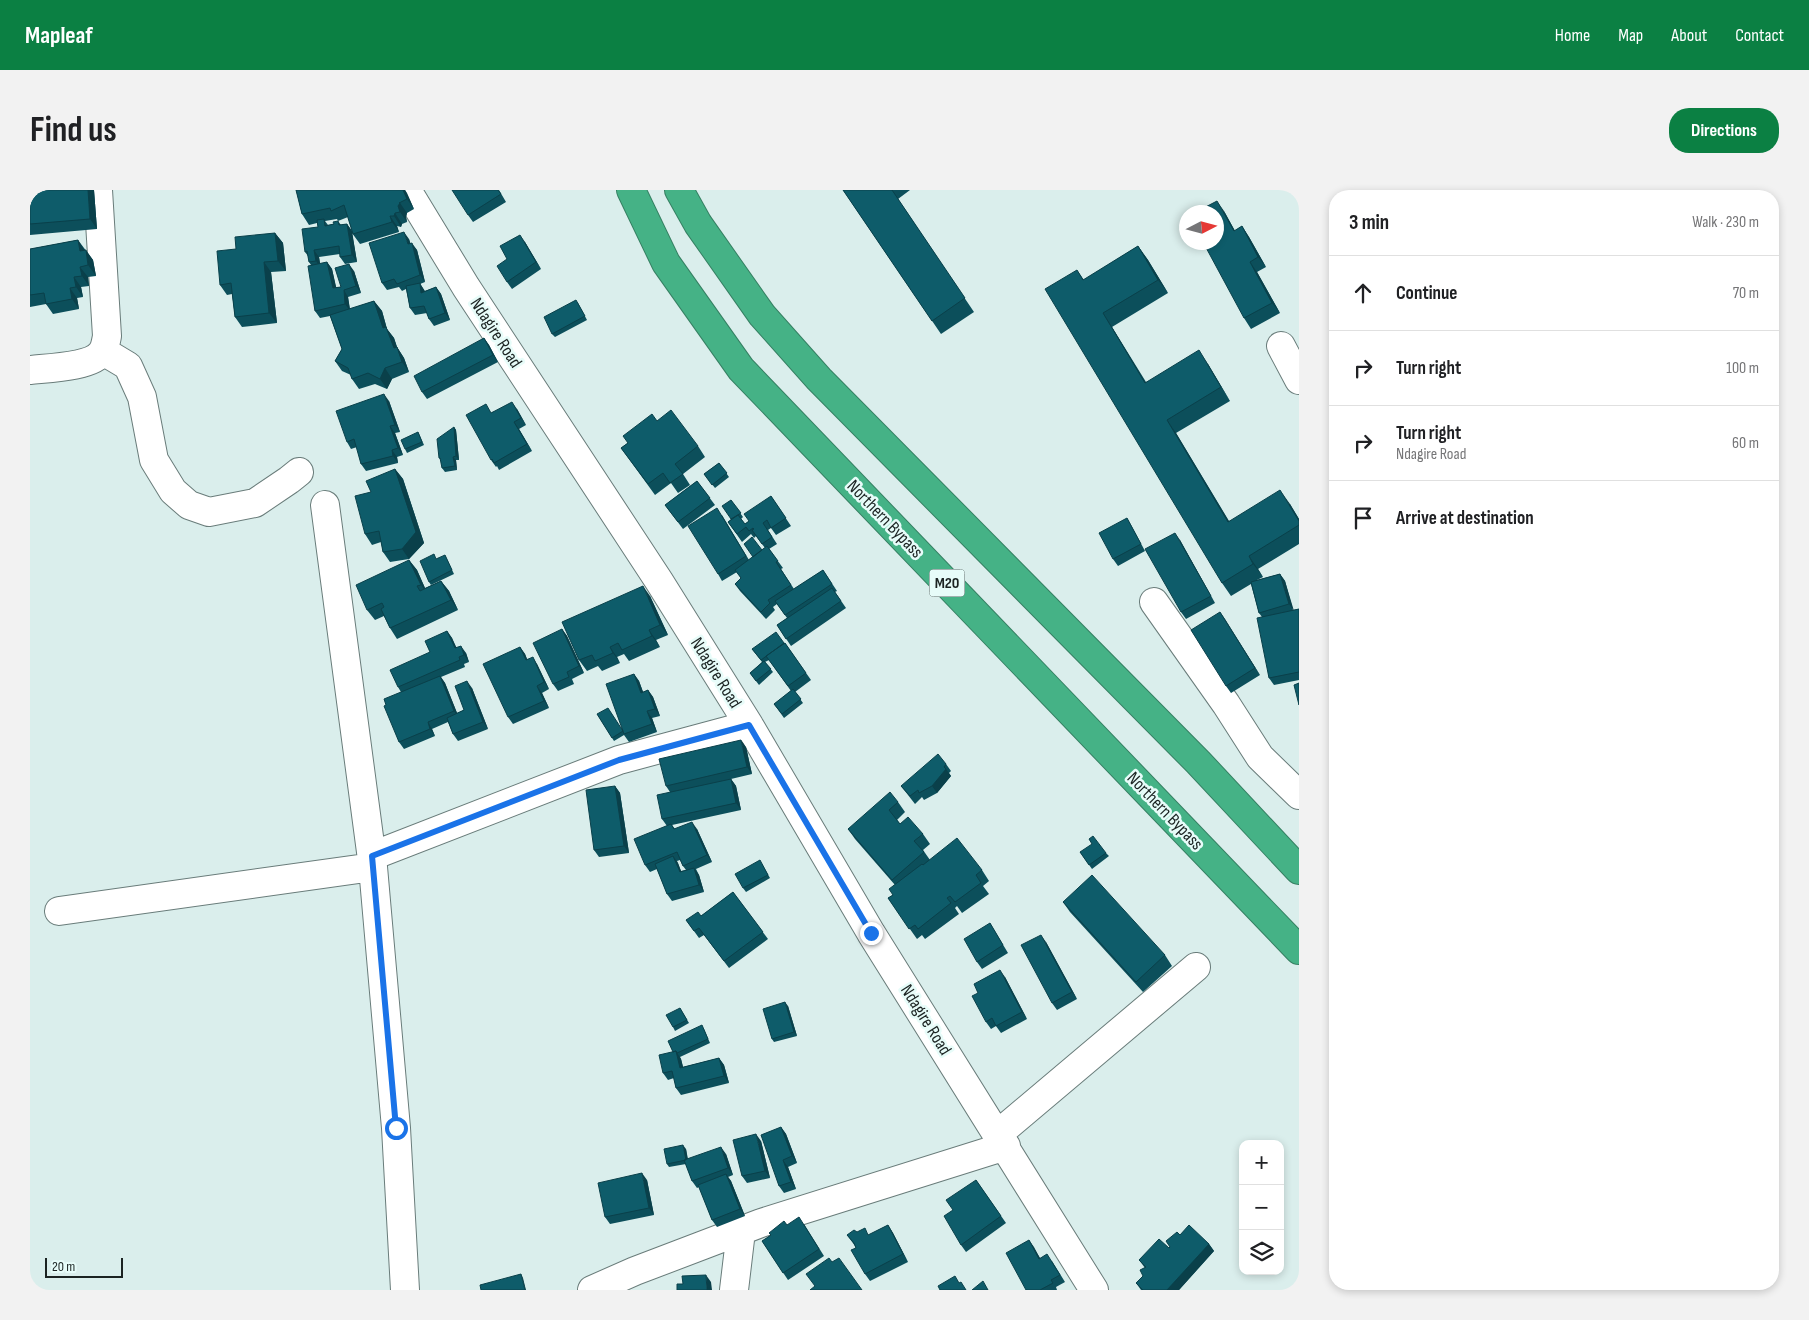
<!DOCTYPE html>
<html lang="en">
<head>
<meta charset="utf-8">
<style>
  body { margin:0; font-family:"Sofia Sans Condensed",sans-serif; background:#f2f2f2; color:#202124 }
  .controls { position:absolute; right:15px; bottom:15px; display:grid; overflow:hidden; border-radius:10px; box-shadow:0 2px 8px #0003 }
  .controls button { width:45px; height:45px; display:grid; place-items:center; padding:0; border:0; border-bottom:1px solid #e0e0e0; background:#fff; color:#202124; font:25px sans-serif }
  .compass { position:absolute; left:1149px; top:15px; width:45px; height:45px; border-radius:50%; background:#fff; box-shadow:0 2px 8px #0003; rotate:84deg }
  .scale { position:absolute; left:15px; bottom:12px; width:78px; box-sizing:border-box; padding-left:5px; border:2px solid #1b2322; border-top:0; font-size:14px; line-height:18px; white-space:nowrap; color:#1b2322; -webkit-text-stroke:4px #e7fcf9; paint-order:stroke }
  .stop { position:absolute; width:15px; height:15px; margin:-11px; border:4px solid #1a73e8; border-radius:50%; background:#fff }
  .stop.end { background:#1a73e8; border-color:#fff; box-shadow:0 1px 5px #0008 }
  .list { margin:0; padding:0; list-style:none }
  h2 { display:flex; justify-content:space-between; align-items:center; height:65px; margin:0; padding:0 20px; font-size:21px }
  h2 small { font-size:16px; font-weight:400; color:#757577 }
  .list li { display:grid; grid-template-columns:32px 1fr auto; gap:15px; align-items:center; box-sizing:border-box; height:75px; padding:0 20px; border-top:1px solid #e0e0e0 }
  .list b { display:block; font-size:19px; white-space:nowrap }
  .list p { margin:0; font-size:16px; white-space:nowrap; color:#757577 }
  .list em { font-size:16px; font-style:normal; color:#757577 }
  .icon { flex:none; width:28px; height:28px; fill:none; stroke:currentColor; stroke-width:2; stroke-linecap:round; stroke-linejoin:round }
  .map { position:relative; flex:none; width:1269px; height:1100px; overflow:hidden; border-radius:20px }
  header { display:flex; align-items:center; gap:30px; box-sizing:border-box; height:70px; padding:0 25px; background:#0b8043; color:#fff }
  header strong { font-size:24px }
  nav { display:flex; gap:28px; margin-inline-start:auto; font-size:18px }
  .intro { display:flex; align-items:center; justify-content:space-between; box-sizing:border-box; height:120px; padding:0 30px }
  h1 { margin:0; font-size:35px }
  .button { padding:12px 22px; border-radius:20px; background:#0b8043; color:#fff; font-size:18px; font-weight:700 }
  main { display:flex; gap:30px; padding:0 30px }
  aside { flex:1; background:#fff; border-radius:20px; box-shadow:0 2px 8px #0003 }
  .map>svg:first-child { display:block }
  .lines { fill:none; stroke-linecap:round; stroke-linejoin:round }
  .minor-casing { stroke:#697c7a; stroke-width:30 }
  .highway-casing { stroke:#368063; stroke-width:30 }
  .minor { stroke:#fff; stroke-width:28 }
  .highway { stroke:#45b286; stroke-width:28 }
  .wall { fill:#0c4f5b; fill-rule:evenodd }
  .shaded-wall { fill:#0a404a }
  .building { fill:#0e5c6a; stroke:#0a404a }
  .route { stroke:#1a73e8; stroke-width:6 }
  .labels { text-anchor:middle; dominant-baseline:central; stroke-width:5; stroke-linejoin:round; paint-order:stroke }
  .shield { fill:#e7fcf9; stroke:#586462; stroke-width:1 }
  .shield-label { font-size:16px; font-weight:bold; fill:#1b2322 }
  .street-label { font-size:18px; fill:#1b2322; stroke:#e7fcf9 }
</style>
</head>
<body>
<header>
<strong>Mapleaf</strong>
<nav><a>Home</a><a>Map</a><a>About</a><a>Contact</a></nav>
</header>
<div class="intro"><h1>Find us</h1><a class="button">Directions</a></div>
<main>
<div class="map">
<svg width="1269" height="1100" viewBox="0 0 1269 1100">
  <rect width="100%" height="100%" fill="#daeeec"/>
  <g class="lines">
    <g class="minor-casing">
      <path id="minor" d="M377,0L436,97L629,391L719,535L841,743L1064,1100
        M1251,156L1269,190
        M73,161L98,176L112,207L124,270L143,301L159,315L179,322L225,313L259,290L269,282
        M0,180C18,178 62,177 72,162C75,158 76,151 77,146L68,0
        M295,315L343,677L366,938L375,1100
        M1124,412L1196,514L1230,567L1269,605
        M342,666L589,570L719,535
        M29,721L343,677
        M968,944L1166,777
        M562,1100L605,1081L731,1033L976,956
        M704,1100L711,1041"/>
    </g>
    <g class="highway-casing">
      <path id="highway" d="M601,0L636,73L711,179L1269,760
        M649,0L668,34L732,125L789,189L1168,572L1269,680"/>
    </g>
    <use href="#minor" class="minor"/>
    <use href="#highway" class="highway"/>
  </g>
  <path class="wall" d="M0,0H64L67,39L0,45Z
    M266,0H375L384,19L377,23L376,27L377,32L372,34L371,37L367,36L369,42L330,54L322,43L327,72L315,74L310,67V64L289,67L290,74L297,72L302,79L306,98L311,97L324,81L331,103L318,107L320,119L344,111L352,121L357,139L364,148L367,157L374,168L379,182L362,189L357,199L345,194L329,199L322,189L321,185L312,181L305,171L312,159L300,126L290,128L285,121L281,75L279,72L278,66L275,62L288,37L287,33L279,35L272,24ZM318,27L322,41L317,34L311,35L308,31ZM307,29L308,31L304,34L298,35L295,31Z
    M469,0L476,12L443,32L438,25Z
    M813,0H880L868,9L944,122L911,144Z
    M1194,21L1205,41L1212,36L1219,47L1236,77L1227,82L1250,123L1221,139L1214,128Z
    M245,43L253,53L256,81L241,82L247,133L212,137L205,127L202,104L197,105L190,95L206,59Z
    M379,49L380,53L387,60L395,92L390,94L395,101L406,97L411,104L420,130L404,136L399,129L397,123L385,125L380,118L376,99L372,101L369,97L357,100L352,93Z
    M48,50L63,70L66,86L58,87L59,96L51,97L53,107L47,108L49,119L23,124L16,114L0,117V59Z
    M495,52L511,79L482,99L477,92V69Z
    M1108,56L1118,70L1138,103L1082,137L1116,192L1178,174L1200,211L1146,243L1199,331L1260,314L1269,329V354L1228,379L1233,387L1227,390L1250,384L1255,391L1263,420L1269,419V490L1244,495L1239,488L1232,427L1229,423L1221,394L1201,406L1192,393L1047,80L1054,90Z
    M548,113L557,130L525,147L522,144Z
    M454,148L459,155L468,172L397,209L392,202Z
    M359,211L370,242L365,243L373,265L367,267L368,273L336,281L331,274L327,257L321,259L317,252Z
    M487,219L496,235L489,239L502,261L469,280L467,276L466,277L461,270L462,222Z
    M627,231L668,256L675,267L653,284L660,295L648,303L641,293L625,305L591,258Z
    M424,237L426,240L429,270H426L427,280L415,282L412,278L411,270L409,268Z
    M388,242L390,246L394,255L377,263L375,259Z
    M689,273L699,287L685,298L674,284Z
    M365,279L373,289L394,353L379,369L360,372L353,362L351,352L342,355L335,344L341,302Z
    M667,291L685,315L653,339L635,315Z
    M741,306L761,336L746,345L741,338L738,340L747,354L739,359L753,378L751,379L764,399L793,380L807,401L805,402L816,418L761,456L747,435L757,428L747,414L743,417L745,420L736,429L710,401L705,394L711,388L707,382L692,391L688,384L692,325L719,370L735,358L726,346L724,348L721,344L712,352L698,332L701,329V310L713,327L711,329L715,334L719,331Z
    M1097,328L1101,335L1115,361L1088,376L1083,369Z
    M1150,350L1185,413L1156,429L1151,422Z
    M415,365L424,384L401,395L399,392Z
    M379,370L387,380L395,398L411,391L419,401L428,420L367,449L360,438L354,426L345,430L337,420Z
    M620,406L638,445L626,450L630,457L599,471L594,464L587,467L590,473L572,481L568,476L557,481L549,470Z
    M1190,422L1230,485L1201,503L1196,496Z
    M532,439L537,446L554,483L542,489L544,494L528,501L523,494Z
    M417,441L422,448L426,458L436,463L439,472L434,474L435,477L411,487L415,493L427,523L434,520L442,498L458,539L428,551L423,544L418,532L402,539L405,546L374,559L369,552L356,515L371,502L368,497L400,462Z
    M754,453H755L781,490L765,502L773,513L754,528L744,514L761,501L739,470L735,472L743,482L729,495L720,483L732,472L722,459Z
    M490,457L495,464L497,469L507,474L519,499L512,503L519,518L483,534L478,527Z
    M604,484L609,491L613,502L618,500L623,507L630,526L622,528L627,542L599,552L594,545L584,551L567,524L592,540Z
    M716,557L722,584L701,589L706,596L711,620L642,635L645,639H667L682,672L666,679L669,685L674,702L642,711L637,704L627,679L620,682L615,675L637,636L632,629L640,602L636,596ZM650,670L653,676L656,680L651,681L647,671Z
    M916,574L921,581L919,583L921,586L907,603L894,610L892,607L885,614L871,596Z
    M585,596L590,603L599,663L569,667L564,660Z
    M868,612L875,622L867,630L870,634L893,644L900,654L893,660L900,670L952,680L959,691L953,696L959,704L932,723L927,716L925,718L929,724L895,749L892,745L887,749L858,708L863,705L865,695L825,649L818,639Z
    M1050,662L1076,663L1079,666L1062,679Z
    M732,674L740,688L716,702L713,698Z
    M703,702L738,749L699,778L674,745L669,748L656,730L671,726Z
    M1033,712L1135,765L1142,776L1113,802L1040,722Z
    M960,733L978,763L952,779L947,772Z
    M1016,752L1047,809L1027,820L1022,813Z
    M975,787L997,829L971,843L966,836L961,839L956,832Z
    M758,816L767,846L744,852L742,849Z
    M650,818L659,833L645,841L643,837Z
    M674,839L680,853L650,867L651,869L653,877L689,868L694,875L699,893L651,905L646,898L644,888L638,890L633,883L643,862Z
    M751,937L756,944L767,973L758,977L766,999L754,1003L749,996Z
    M731,951L740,988L717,993L712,986Z
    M656,959L658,969L696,964L703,985L698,987L701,991L715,1026L687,1037L682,1030L669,997L667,998L662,991L656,974L639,977L637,974Z
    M617,990L624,1025L580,1034L575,1027Z
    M946,990L976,1033L936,1062L931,1055L923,1020Z
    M774,1034L794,1066L758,1090L732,1051L757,1035Z
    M858,1035L863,1043L878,1072L840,1091L835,1084L825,1056L817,1045L827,1042L839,1045Z
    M1150,1045L1179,1054L1184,1061L1149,1100H1111L1106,1093L1113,1086L1115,1078L1109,1070L1139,1058Z
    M999,1050L1010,1068L1022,1071L1035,1092L1026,1097L1027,1100H996Z"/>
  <path class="shaded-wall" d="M58,0H64L67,39L60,29Z
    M373,0H375L377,3L384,19L377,9Z
    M1187,11L1194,21L1211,52L1204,41Z
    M370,13L377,23L376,27L377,32L370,22L368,16Z
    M365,23L372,34L371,37L364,26Z
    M360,26L367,36L369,42L362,32Z
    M317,34L322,41L327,72L322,65Z
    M1212,36L1219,47L1236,77L1228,67Z
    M374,42L379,49L383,61L378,54Z
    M245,43L253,53L256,81L248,71Z
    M490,45L495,52L511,79L506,72Z
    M48,50L55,61H50Z
    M382,53L387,60L395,92L390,85Z
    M1108,56L1118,70L1138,103L1128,90Z
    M56,60L63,70L66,86L58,75Z
    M284,60L289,67L291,79L286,71Z
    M234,72L241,82L247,133L239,123Z
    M297,72L302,79L308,105L303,98Z
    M1220,72L1227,82L1250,123L1242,113Z
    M319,74L324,81L331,103L326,96Z
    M50,77L58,87L59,96L52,86Z
    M44,87L51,97L53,107L46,97Z
    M390,93L394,100L396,110L391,103Z
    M406,97L411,104L420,130L415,123Z
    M40,98L47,108L49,119L42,109Z
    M314,100L318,107L320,121L315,114Z
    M344,111L352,121L357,139L364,148L371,169L364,158L353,138Z
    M1073,123L1082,137L1124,207L1115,193Z
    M454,148L459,155L468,172L463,165Z
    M367,157L374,168L379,182L372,172Z
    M1169,160L1178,174L1200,211L1191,197Z
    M355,178L362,189L357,199L350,189Z
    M354,204L359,211L370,242L365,235Z
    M482,212L487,219L496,235L491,228Z
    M1137,230L1146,243L1207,345L1198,332Z
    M484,232L489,239L502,261L497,254Z
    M360,236L365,243L373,265L368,258Z
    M424,237L426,240L429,270L426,266Z
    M362,260L367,267L368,273L363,266Z
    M423,267L426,270L427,280L425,276Z
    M365,279L373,289L394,353L379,369L372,359Z
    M1250,300L1260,314L1269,329V331Z
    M1145,343L1150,350L1185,413Z
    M1219,366L1228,379L1233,387L1223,374Z
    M379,370L387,380L398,405L391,395Z
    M1250,384L1255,391L1264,421L1259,414Z
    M411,391L419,401L428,420L421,410Z
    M613,396L620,406L638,445L630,435Z
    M1190,422L1195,429L1230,485L1225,478Z
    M532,439L537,446L554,483L549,476Z
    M619,440L626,450L630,457L622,446Z
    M417,441L422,448L430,465L425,458Z
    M431,456L436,463L439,472L434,465Z
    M490,457L495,464L500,477L496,470Z
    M580,457L587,467L590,473L583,463Z
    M503,467L507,474L519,499L514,492Z
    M604,484L609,491L616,510L611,503Z
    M410,486L415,493L429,528L424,521Z
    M437,491L442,498L458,539L453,532Z
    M507,496L512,503L519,518L514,511Z
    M618,500L623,507L630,526L625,519Z
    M617,521L622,528L627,542L622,534Z
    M398,532L402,539L405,546L400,539Z
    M711,550L716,557L722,584L717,577Z
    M916,579L921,586L907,603L902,596Z
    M701,589L706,596L711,620L706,613Z
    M585,596L590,603L599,663L594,656Z
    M662,632L667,639L682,672L677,665Z
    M643,666L648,673L654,689L650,682Z
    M664,678L669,685L674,702L669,695Z
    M1011,745L1016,752L1047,809L1042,802Z
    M970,780L975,787L997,829L992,822Z
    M755,812L758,816L767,846L764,842Z
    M646,861L651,869L655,885L650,878Z
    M689,868L694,875L699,893L694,886Z
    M751,937L756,944L767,973L762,966Z
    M726,944L731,951L740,988L735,981Z
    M653,955L656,959L658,973L656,970Z
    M691,957L696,964L703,985L698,978Z
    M753,970L758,977L766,999L761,992Z
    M612,983L617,990L624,1025L619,1018Z
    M696,984L701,991L715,1026L710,1019Z
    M858,1035L863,1043L878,1072L873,1064Z
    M999,1050L1004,1057L1014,1076L1009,1069Z
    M1179,1054L1184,1061L1149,1100H1137Z
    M491,1084L493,1088L496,1100H495Z
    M676,1085L681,1092L682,1100H677Z"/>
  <path class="building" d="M0,0H58L60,29L0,34Z
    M266,0H373L377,9L369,13H370L368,16L370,22L365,23L364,26H360L362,32L323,44L314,15L301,21L300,18L272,24Z
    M422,0H468L471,4L438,25Z
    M813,0H862L935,108L902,131Z
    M1187,11L1204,41L1212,36L1228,67L1220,72L1242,113L1214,128L1173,52H1186V22H1166Z
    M294,29L295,36L304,34L303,32L308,31L309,35L317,34L322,65L310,67L309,56L284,60L286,71L279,72L277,61L275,62L272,39L288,37L287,30Z
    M374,42L378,54L382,53L390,85L367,94L364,89L352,93L339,53Z
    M245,43L248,71L234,72L239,123L205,127L201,93L190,95L187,61L206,59L205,47Z
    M490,45L506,72L477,92L467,76L477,69L470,56Z
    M48,50L50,61L56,60L58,75L50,77L52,86L44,87L46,97L40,98L42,109L16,114L14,103L0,105V59Z
    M1108,56L1128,90L1073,123L1115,193L1169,160L1191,197L1137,230L1198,332L1250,300L1269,331V335L1219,366L1223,374L1192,393L1015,99L1047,80L1053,90Z
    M297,72L303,98L311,97L305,78L319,74L326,96L314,100L315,114L285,121L278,76Z
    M390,93L391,103L406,97L415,123L399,129L394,116L380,118L376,96Z
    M546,110L555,126L522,144L514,127Z
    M344,111L353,138L356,137L364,158L367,157L372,172L355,178L350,189L338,183L322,189L318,178L305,171L312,159L300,125Z
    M454,148L463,165L392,202L384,186Z
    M354,204L365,235L360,236L368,258L362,260L363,266L331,274L324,249L317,252L306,221Z
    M482,212L491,228L484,232L497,254L464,273L462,269L461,270L436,225L456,214L461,223Z
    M641,220L668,256L645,274L653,284L640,293L633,283L618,294L591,258L598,253L593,246L622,224L627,231Z
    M424,237L426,266L423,267L425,276L412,278L410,268H409L407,249Z
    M388,242L392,252L375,259L371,250Z
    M689,273L697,283L682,295L674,284Z
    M365,279L386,342L372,359L353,362L349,341L335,344L325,306L341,302L336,291Z
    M667,291L680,308L648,332L635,315Z
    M741,306L756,328L741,338L737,330L733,333L742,347L732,354L722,340L724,339L723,338L719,341L716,337L707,344L698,332L708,325L715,334L719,331L714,324Z
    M701,310L711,323L701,329L692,316Z
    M687,318L716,366L688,384L658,336Z
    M1097,328L1111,354L1083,369L1069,343Z
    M1145,343L1181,406L1151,422L1115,359Z
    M722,347L732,360L723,367L714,354Z
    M737,356L748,371L746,372L761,395L738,410L740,413L731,422L705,394L711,388L705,380Z
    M404,364L406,369L415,365L422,380L399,392L390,371Z
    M379,370L391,395L387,396L390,401L411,391L421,410L360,438L351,419L354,417L352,413L337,420L326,395Z
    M793,380L802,394L755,425L745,411Z
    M1250,384L1259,414L1229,423L1221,392Z
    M613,396L630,435L619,440L622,446L592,460L588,453L580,457L583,463L565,471L562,465L549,470L532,432Z
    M802,398L811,411L756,449L747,435Z
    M1269,419V482L1239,488L1227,428Z
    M1190,422L1225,478L1196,496L1161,440Z
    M532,439L549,476L537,482L539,487L523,494L503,453Z
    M417,441L425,458L431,456L434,465L429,467L430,470L368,497L360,480L400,462L395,451Z
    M746,442L754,453L731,470L722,459Z
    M755,453L776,483L758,496L736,466Z
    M490,457L496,470L503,467L514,492L507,496L514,511L478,527L453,474Z
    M734,471L741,479L726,491L720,483Z
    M604,484L611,503L618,500L625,519L617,521L622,534L594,544L576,494Z
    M410,486L424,521L398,532L400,539L369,552L354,516L356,515L354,509Z
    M437,491L453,532L423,544L417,528L434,520L425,496Z
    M1269,493V515L1264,495Z
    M763,499L771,509L752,524L744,514Z
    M578,518L593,541L582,548L567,524Z
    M711,550L717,577L636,596L629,569Z
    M908,564L916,574L914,577L916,579L902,596L889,603L888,600L880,606L871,596Z
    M701,589L706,613L632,629L627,605Z
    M585,596L594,656L564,660L556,600Z
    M860,602L868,612L859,620L870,634L878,627L893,644L884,651L894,662L862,690L818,639Z
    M662,632L677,665L653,676L647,662L615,675L604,649L641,634L644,639Z
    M1063,646L1076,663L1059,675L1050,662L1062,654L1059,649Z
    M927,648L952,680L946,685L951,693L925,712L920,706L917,708L921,713L888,739L885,735L879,739L858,708L863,705L859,699L892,674L893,675Z
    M643,666L650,682L664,678L669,695L637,704L625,674Z
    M730,670L738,685L713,698L705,684Z
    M1062,685L1135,765L1106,792L1033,712Z
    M703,702L733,742L694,771L669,738L664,741L656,730L668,722L671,726Z
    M960,733L973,755L947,772L934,749Z
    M1011,745L1042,802L1022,813L991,755Z
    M970,780L992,822L966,836L962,828L956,832L942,806L948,803L944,794Z
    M755,812L764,842L742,849L733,819Z
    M650,818L657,830L643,837L636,825Z
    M672,835L678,849L647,863L646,861L643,862L638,851Z
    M646,861L650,878L689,868L694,886L646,898L642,881L633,883L629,865Z
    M751,937L762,966L753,970L761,992L749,996L731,945Z
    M726,944L735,981L712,986L703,950Z
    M653,955L656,970L637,974L634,959Z
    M691,957L698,978L662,991L654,970Z
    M612,983L619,1018L575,1027L568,993Z
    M696,984L710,1019L682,1030L668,995Z
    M946,990L971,1026L931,1055L914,1026L923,1020L916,1010Z
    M769,1027L789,1059L753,1083L732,1051L741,1045L739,1043L754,1031L757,1035Z
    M858,1035L873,1064L835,1084L821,1060L826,1058L824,1053L817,1045L824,1040L827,1042L835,1038L838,1045Z
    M1159,1035L1179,1054L1137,1100H1113L1106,1093L1113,1086L1110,1080L1116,1077L1109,1070L1129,1049L1139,1058L1140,1057L1136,1051L1147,1042L1150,1045Z
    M999,1050L1009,1069L1017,1064L1030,1085L1021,1090L1023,1093L1010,1100H996L976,1063Z
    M799,1068L802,1072L809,1068L832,1100H780L785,1096L776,1084Z
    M491,1084L495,1100H451L450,1095Z
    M676,1085L677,1100H647V1094H653L652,1086Z
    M925,1086L929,1093L931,1092L936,1100H910L908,1096Z
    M953,1091L958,1100H942Z"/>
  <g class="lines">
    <path class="route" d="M366,938L342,666L589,570L719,535L841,743"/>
  </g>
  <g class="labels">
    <rect class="shield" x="899.5" y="379.5" width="35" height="27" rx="4"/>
    <g class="shield-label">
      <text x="917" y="393">M20</text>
    </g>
    <g class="street-label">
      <text transform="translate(466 143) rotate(57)">Ndagire Road</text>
      <text transform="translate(855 329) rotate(46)">Northern Bypass</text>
      <text transform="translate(686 483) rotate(58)">Ndagire Road</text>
      <text transform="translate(1135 621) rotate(46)">Northern Bypass</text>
      <text transform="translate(896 830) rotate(58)">Ndagire Road</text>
    </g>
  </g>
</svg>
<div class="controls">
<button>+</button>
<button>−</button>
<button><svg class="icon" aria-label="layers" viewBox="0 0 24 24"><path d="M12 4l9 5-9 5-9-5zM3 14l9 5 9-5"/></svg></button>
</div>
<svg class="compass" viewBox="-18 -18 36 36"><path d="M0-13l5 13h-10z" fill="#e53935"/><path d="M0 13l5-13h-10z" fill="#757577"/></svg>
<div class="scale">20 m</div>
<div class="stop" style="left:366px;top:938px"></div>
<div class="stop end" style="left:841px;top:743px"></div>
</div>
<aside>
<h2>3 min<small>Walk · 230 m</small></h2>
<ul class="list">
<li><svg class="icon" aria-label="ahead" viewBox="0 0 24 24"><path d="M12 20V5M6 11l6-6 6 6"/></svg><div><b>Continue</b></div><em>70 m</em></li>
<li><svg class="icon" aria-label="right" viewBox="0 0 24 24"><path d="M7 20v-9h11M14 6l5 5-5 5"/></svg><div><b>Turn right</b></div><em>100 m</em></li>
<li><svg class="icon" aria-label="right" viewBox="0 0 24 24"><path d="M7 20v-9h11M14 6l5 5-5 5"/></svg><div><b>Turn right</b><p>Ndagire Road</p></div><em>60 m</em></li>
<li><svg class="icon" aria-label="arrive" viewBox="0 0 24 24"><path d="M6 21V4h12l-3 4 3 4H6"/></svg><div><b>Arrive at destination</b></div></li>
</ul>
</aside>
</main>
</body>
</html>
